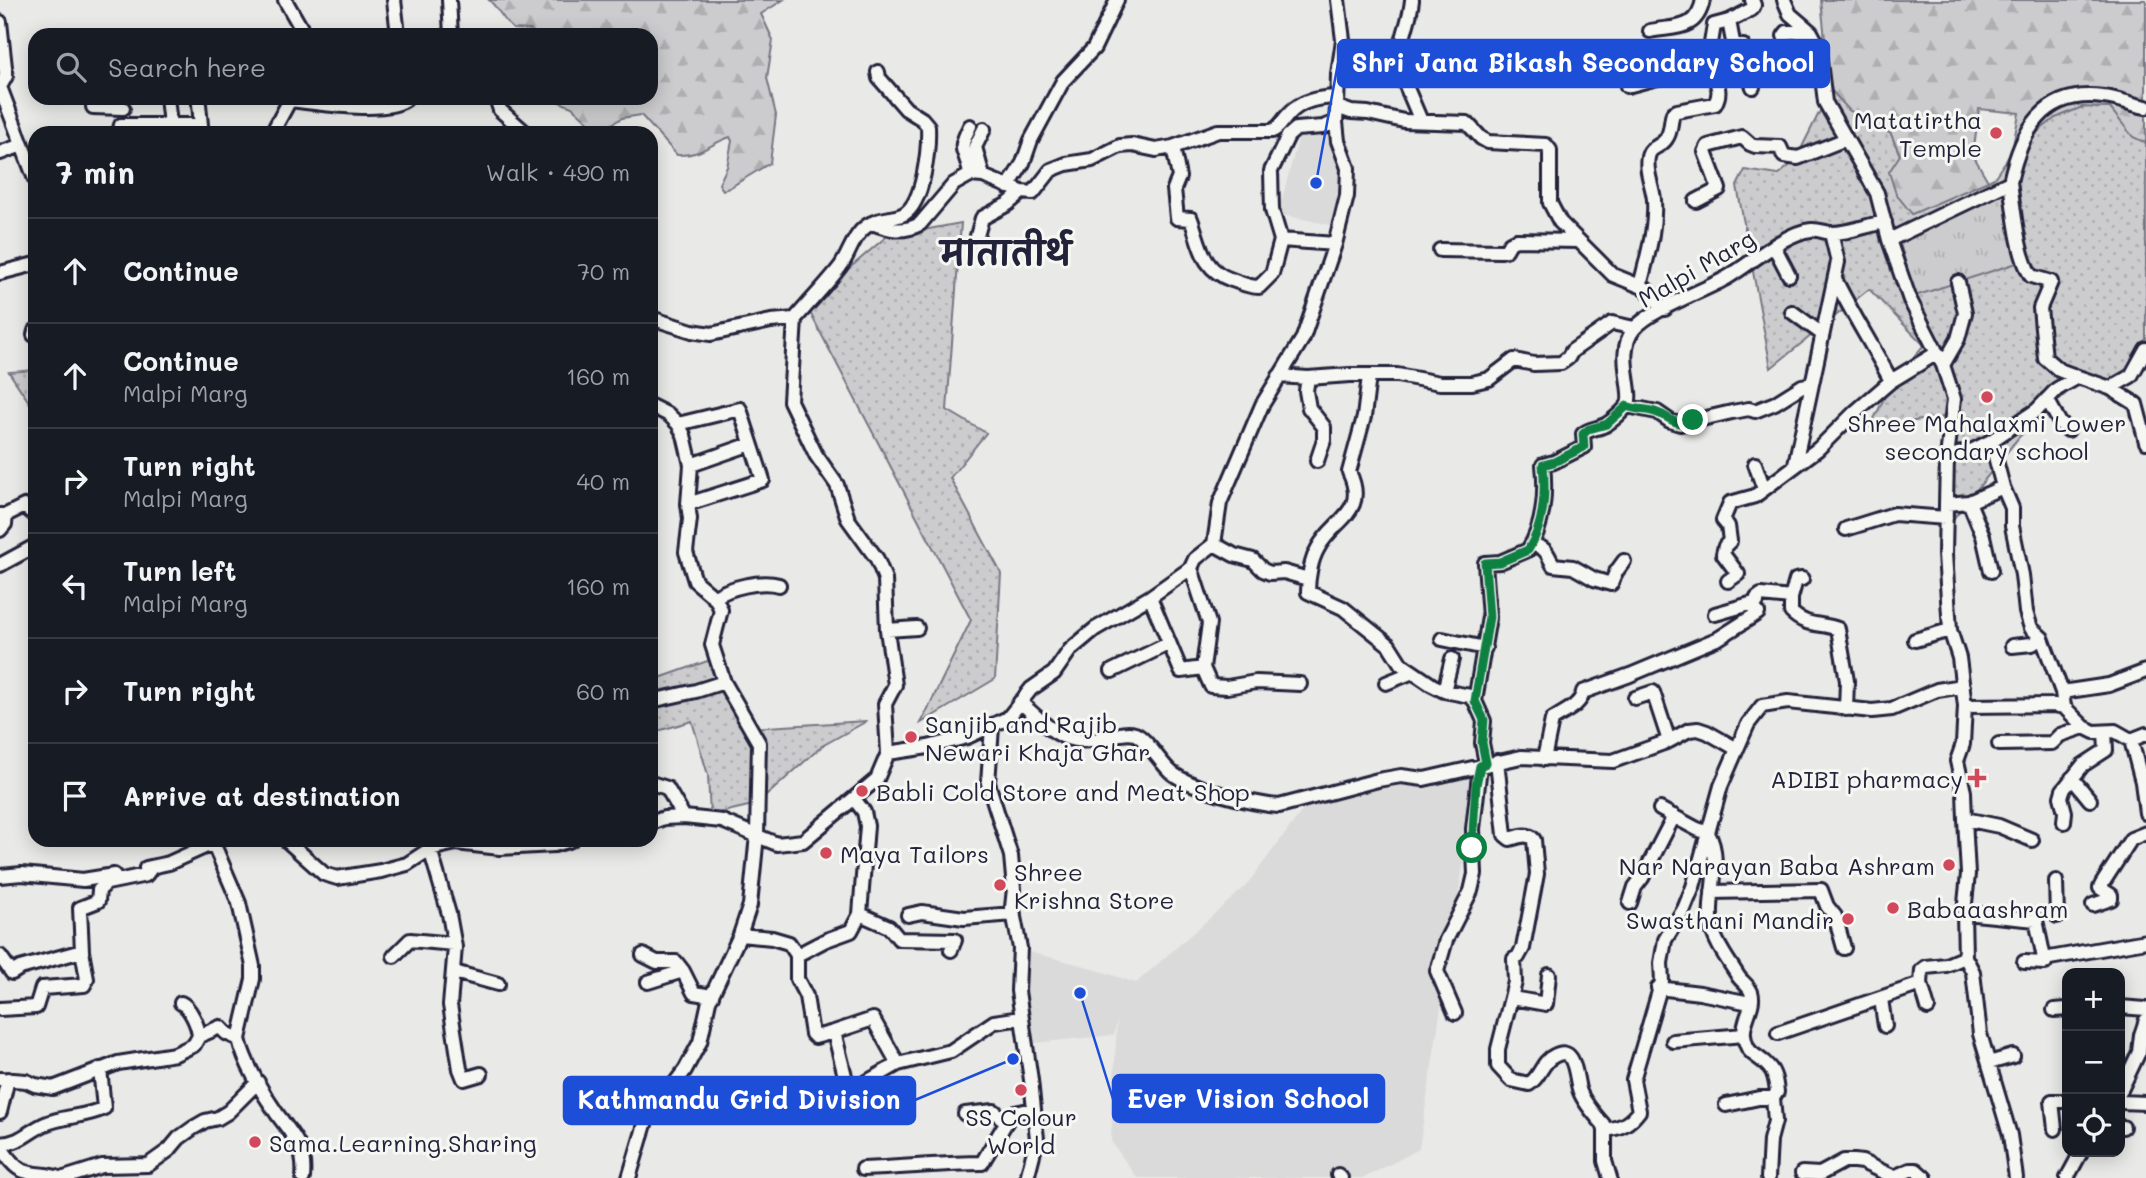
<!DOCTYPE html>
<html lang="en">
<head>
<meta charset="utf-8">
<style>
  body { margin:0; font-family:Mali,"Playpen Sans Deva",sans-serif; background:#20242c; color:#f1f3f6 }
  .controls { position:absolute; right:21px; bottom:21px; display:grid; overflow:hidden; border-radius:14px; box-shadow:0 4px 18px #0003 }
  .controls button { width:63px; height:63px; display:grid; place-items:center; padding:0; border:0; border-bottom:2px solid #363941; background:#171b24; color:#f1f3f6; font:35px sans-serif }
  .stop { position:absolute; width:21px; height:21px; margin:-16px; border:5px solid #0b8043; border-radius:50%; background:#fff }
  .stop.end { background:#0b8043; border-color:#fff; box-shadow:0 2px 7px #0008 }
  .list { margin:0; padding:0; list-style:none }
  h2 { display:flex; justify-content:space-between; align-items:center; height:91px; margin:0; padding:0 28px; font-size:30px }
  h2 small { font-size:23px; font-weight:400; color:#9ea1a6 }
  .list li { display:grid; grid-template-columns:46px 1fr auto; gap:21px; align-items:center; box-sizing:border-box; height:105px; padding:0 28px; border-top:2px solid #363941 }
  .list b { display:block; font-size:26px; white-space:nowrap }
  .list p { margin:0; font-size:23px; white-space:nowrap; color:#9ea1a6 }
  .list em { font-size:23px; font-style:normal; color:#9ea1a6 }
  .icon { flex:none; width:38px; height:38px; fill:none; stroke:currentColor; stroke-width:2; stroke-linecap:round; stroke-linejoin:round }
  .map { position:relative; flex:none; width:2146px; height:1178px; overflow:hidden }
  .search { position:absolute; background:#171b24; box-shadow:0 4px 18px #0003; left:28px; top:28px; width:630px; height:77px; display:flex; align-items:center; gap:18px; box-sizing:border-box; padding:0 24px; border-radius:21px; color:#9ea1a6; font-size:26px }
  .panel { position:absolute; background:#171b24; box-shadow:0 4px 18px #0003; left:28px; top:126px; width:630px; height:721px; border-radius:21px }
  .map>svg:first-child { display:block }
  .built { fill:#dadada }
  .grass { fill:url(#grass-dots); stroke:#777784; stroke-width:2 }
  .forest { fill:url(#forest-firs); stroke:#777784; stroke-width:2 }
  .park { fill:url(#park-tufts); stroke:#777784; stroke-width:2 }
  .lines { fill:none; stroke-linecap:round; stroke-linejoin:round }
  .minor-casing { stroke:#22223b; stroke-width:18 }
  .minor { stroke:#f6f6f2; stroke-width:12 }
  .route { stroke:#0b8043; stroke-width:9 }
  .poi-dot { fill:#d1495b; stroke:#f6f6f2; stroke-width:2.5 }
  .labels { text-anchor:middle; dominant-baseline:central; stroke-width:6; stroke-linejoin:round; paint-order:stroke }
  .poi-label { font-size:24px; fill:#22223b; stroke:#f6f6f2; text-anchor:start }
  .street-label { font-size:24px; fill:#22223b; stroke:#f6f6f2 }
  .district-label { font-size:32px; font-weight:bold; fill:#22223b; stroke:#f6f6f2 }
  .leader { fill:none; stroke:#1d4ed8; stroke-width:2.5 }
  .callout-dot { fill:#1d4ed8; stroke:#f6f6f2; stroke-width:2.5 }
  .callout { fill:#1d4ed8; stroke:#1d4ed8; stroke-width:2.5 }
  .callout-label { font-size:26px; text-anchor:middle; font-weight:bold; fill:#fff }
</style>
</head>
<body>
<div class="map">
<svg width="2146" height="1178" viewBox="0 0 2146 1178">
  <defs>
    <pattern id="grass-dots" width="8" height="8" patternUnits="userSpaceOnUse" patternTransform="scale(1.75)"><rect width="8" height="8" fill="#ccccce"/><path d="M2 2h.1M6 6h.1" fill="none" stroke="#afafb2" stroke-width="1.8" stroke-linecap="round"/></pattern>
    <pattern id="forest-firs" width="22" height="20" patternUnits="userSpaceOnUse" patternTransform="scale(1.75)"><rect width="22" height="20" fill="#ccccce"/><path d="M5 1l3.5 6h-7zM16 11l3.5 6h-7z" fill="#afafb2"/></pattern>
    <pattern id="park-tufts" width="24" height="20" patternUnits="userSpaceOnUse" patternTransform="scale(1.75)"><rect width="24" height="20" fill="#ccccce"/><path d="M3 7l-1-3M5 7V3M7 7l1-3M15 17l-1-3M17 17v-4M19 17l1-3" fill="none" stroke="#afafb2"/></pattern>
  </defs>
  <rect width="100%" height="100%" fill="#e9e9e7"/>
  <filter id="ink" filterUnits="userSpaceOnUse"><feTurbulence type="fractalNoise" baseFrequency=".0143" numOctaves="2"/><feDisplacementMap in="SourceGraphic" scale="14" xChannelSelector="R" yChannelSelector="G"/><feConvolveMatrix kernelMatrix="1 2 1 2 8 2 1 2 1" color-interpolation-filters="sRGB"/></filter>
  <g filter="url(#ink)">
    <path class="built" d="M1300,132H1326L1337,141L1345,170V196L1336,226L1278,214Z
      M1478,769L1419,1149L1364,1178H1137L1111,1141L1117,1021L1114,1035L1034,1043L1025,984L1029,952L1085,966L1136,983L1246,886L1313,796Z"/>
    <path class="grass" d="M1830,91H1834L1849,110L1891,134L1900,155L1988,181L1994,178L2012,152L2055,118L2082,107L2110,108L2133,136L2146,143V341L2112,394L2075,385L2019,437L1954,518L1952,416L1870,427L1892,382L1924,345L1869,289L1771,368L1737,186L1745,170L1778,175L1795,161Z
      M961,223L947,410L986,433L950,478L1001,573L995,679L921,723L971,620L806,305L886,237Z
      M35,370V411L9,372Z
      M716,658L750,728L867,721L822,746L757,804L710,815L708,775L692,721L651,733V681Z"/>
    <path class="forest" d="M489,0H783L761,14L773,40L767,78L776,115L770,163L729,188L723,190L719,184L727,167L732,141L730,137C709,144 702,156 677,155L641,115L622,118L610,125L595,128L572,107L550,98H651V35H537L531,30L513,29C503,20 499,9 489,0Z
      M1821,0H2146V143L2133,137L2110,108L2082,107L2055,118L2012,152L2019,113L1979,109L1973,155L1988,181L1912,214L1896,194L1889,172L1900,155L1891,134L1849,110L1830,89Z"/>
    <path class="park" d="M2006,188L2020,262L1915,296L1899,240Z"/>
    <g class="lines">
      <g class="minor-casing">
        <path id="minor" d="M285,0L301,28L300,35
          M394,0L398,35
          M449,0L451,35
          M1338,0L1343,40L1338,74L1337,107L1351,112L1368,113L1404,121L1467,123L1481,138L1488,142L1546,145L1550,150V203L1560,222L1613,275L1645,288L1665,309
          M1412,0C1410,24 1398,44 1398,67L1421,121
          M1752,0L1754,5L1752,9L1729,21L1733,42L1740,46H1743C1749,59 1748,73 1753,87
          M1784,0L1790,14L1811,32L1818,45L1825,102L1877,193L1889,240L1910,300L1943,365L1954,399L1947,457L1945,554L1950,630L1959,658L1965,706L1963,744L1957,761L1964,792L1965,819L1968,874L1964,913L1965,957L1973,972L1980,1034L2010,1135L2016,1178
          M0,22L6,76L0,87L35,179
          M1650,31C1675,26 1697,31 1703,0
          M1784,36L1787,32H1811
          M1627,86L1684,71L1707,68L1714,25L1729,21
          M93,98V107L123,108
          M167,98L170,124
          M496,98L500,110L526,133
          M291,100C314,103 392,115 407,98
          M199,104L201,125
          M119,133L121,125H201V133
          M272,133L291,98
          M1173,147L1179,177L1174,189L1177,218L1191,219C1201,247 1202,270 1232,280C1241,283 1249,287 1259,287L1272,274L1281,240L1335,244
          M0,153L22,145
          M970,175C967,146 955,156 970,126
          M983,176L975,147L984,129
          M2010,182C2014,209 2017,253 2031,276L2051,282L2040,308L2045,358L2059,370L2078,377
          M1008,187L1023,163L1031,140L1063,81L1094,48L1117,0
          M1696,201L1719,189L1705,152L1708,146L1742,137L1750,144L1755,146L1780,147L1784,156L1798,158L1846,139
          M872,223C882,218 894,219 904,214C924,202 929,148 928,126L922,119L906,109L879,78L878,72
          M977,236L982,218L1008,204L1022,192
          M1281,240L1272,210L1271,171L1288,136L1296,129L1323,127L1336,122
          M1889,240L2010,182C2021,131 2044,89 2103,97C2118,98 2132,105 2146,107
          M1772,248L1777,252L1789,275
          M1440,250L1501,251L1506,250L1510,243L1516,240L1579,241
          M0,273L35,264
          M1835,279C1852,314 1873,346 1891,381
          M1640,286C1647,257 1656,229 1654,200C1653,186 1645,172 1648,157C1650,146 1660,148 1666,139C1672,131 1670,122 1673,113L1677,111L1715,104C1723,90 1716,79 1707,68
          M1792,312L1822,334
          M651,318L692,331L711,334L771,321L795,319C810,301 826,285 840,267C851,252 853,232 872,223C889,230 903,233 920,224L954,184L970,175L983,176L1022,192L1033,193L1051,170L1066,164L1092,160L1120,146L1132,145L1156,150L1173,147L1218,131H1272C1281,127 1282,121 1288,115C1301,100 1318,98 1337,97
          M34,335L35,331
          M1943,365L1958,339L1965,313L1958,282
          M1279,376L1308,378L1350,375H1397L1440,383H1472L1489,379L1514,360L1534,364L1561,363L1568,358L1572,351L1612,323L1634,328
          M1369,376L1364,417L1349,472C1369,513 1333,519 1318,548C1311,560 1308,578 1308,592L1343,608L1389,645L1401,664L1432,685L1444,691L1470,696L1475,701
          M1308,378L1306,391L1309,408L1324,427V440L1317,461
          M2110,388L2131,376L2146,349
          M2047,399L2060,423L2068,430
          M1627,406L1657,412L1670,421L1680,424L1732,412L1749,409L1755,411L1775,403L1802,386L1812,384
          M678,424L740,409L763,480L688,504
          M1947,457L1973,450L1991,441L2037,410L2057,389L2078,377L2110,388L2136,404L2146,442
          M1755,464L1764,489
          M1795,464L1838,262L1831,233
          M691,465L751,444
          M2003,487L2012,508V526L2022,575L2026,612L2031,628L2042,638L2062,692L2064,707
          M1969,502L1983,536L1991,571
          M1947,504L1969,502L2003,487L1991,441
          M0,515H6L24,506L35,515
          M1846,529L1894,514L1946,518
          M0,530L5,524L6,515
          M1214,544L1234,555L1253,560L1263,570L1270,573L1284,572L1308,579
          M1532,545C1546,547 1547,553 1553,565L1573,567L1594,579L1611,584L1616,572L1624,561
          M0,565L35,546
          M1191,568L1209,623L1203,668L1211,686L1227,687L1256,682L1300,684
          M1728,581L1738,574L1723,554L1725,546L1730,541L1728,526L1723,520L1730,503L1755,496L1818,449L1855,412L1891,381L1937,353
          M1150,597L1181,671L1203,668
          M714,598C729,587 761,580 779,585
          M1791,598L1796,580L1802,579
          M1715,614L1757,602
          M887,630L917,628
          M1442,639L1485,648
          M1915,640L1950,630
          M2012,646L2032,644L2042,638
          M1112,671L1168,644
          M1386,683L1413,672
          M1444,691L1452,659
          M2062,692L2109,685L2146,671
          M1635,698L1653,692L1669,741
          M651,701L696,691L724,682
          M1020,702C1049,727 1062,748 1103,738C1113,736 1125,731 1135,734C1146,738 1161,764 1172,773C1193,789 1252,804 1279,806L1378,780L1401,776L1424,779L1521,757L1613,761L1669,741L1689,730L1698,729L1707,732L1737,749L1748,724L1762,706L1788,702L1872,711L1892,709L1937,690L1963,686
          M1965,706L2054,705L2064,707L2084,727L2094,732L2115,731L2131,740L2146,734
          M992,727L988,783L1011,856L1014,889L1012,907L1020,948L1018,991L1031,1080L1037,1139L1027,1178
          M2131,740L2142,782L2146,813
          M1999,744L2052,743L2060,735L2084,727
          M888,753L928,747L967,737L1008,718L1031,689L1054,673L1070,650L1095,629L1150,597L1191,568L1195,559L1214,544L1220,503L1262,405L1303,338L1335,244L1347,196L1348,168L1338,141L1336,122L1337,107
          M1544,759L1552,720C1563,712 1581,706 1583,692L1630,675L1719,638L1758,613L1754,608L1757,598L1761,595L1791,598V612C1807,628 1821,622 1838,629L1847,681L1846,709
          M1497,761L1505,835L1510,839C1518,837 1528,832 1534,840L1537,874L1523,948L1518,957L1514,959L1515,982L1498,1049V1066L1511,1080L1529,1084C1541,1077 1541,1062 1554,1056C1577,1043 1575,1080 1580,1092C1585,1104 1595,1115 1603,1124L1605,1130
          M1486,763L1482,743L1484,721L1475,701L1489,617L1485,563L1500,562L1528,550C1544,526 1546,492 1543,465L1554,462L1584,447L1583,434C1590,428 1599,429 1607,424C1613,420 1622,412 1627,406C1636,394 1614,353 1634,329C1652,308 1703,292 1728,277C1752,263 1784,233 1811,230C1818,229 1826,233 1832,233C1850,233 1867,225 1885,222
          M2072,778L2090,800
          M651,783L667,788L684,817
          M1660,809L1697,829L1708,833C1724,861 1706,897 1712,928C1716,945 1729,961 1738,976C1741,981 1749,986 1751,992C1756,1005 1742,1021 1744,1035C1747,1057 1757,1053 1769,1067C1775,1073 1776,1084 1777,1092L1773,1098L1775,1121L1770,1140L1768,1178
          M1965,819L1999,826L2032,840
          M2064,822L2065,812L2061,797L2063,790L2083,765L2106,750L2105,732
          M651,823L664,818L684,817L722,821L777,844L803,841L877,779L888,753L885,704L895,685L887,630L885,579L877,559L848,519L837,485L816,455L790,401L795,319
          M212,840L239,903L253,966V979L239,1039C244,1062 263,1094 277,1114C293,1136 306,1147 303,1178
          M286,840L324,874L337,878L381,871L407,864L430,849L456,843L500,848L554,845L571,840
          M430,849L449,914L455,947L450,1005L460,1069L464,1079L481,1074
          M146,868L169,863L220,840
          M0,876L22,874L83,880L114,875
          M2056,881L2057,916
          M1712,892L1821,890L1827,906L1835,916L1844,948
          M1630,903L1635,887L1642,878L1674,816
          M2093,905L2111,899V895L2100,888L2102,884L2131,839L2146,833
          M1964,913L2036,920L2045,963L2024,962
          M860,914L889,927L899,939L955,940L951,950
          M908,915L922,912L964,918L1014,914
          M740,935L772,938L789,943L797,955V979L806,996L812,1034L815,1037L834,1032L849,1092L898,1064L951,1051L994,1022L1022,1018
          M643,955L657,962H676L683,971L694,993L712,996
          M797,955L826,940L851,931L860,914L867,826L864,812L855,800
          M0,956L12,973L20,968L82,951
          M394,956L410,940L454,944
          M2044,959L2146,941
          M454,972L498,984
          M648,982L683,971
          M1658,988L1700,993L1750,1003
          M1512,998L1546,1004L1549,975
          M1881,999L1885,1026
          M181,1003C190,1007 198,1025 199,1036
          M2120,1007L2146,1009
          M1928,1008L1921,984L1922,970L1926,967L1946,965L1965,957
          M0,1009L36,1007L42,988L84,985L87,979L82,951L80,908L98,901L99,890L107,883L146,875L152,867
          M2054,1010L2067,1009
          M1455,1013L1437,971L1446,940L1471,891L1475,874L1473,829L1480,766
          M834,1032L873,1019L898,1064
          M1778,1033L1921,984
          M1673,1041L1744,1035
          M1989,1063L2013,1056
          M0,1079L26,1081L35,1085L53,1088L118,1063L175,1054L194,1045L199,1036L220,1027L226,1033L239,1039
          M2120,1092L2139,1052L2141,1035L2146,1020
          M2120,1102L2146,1103
          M1726,1105L1759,1098H1773
          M0,1112L8,1079
          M965,1114L994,1111L1006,1122
          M2120,1127H2123
          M2055,1129L2052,1101H2067
          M0,1144C23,1142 27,1132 45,1124C63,1116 86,1117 104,1108L100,1069
          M0,1146C6,1155 14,1168 24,1171C34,1175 48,1174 59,1178
          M863,1169C903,1168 942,1163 982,1163L1011,1114L1033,1109
          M1802,1173L1820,1174L1844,1161H1854L1862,1162L1894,1177L1910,1170H1916L1925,1178
          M1338,1175L1341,1178
          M64,1178L102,1166L148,1165L169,1150L179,1138L193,1128L205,1121L218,1118L228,1112L258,1082
          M629,1178L648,1114L667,1098L669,1091L685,1070L700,1042L709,1001L740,935L750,905L757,835L759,743L724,682L712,645L721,610L716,599L695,581L686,552L690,519L688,504L691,465L684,435L678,424L669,415L651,406
          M1610,1178L1605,1161V1130C1621,1128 1629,1124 1639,1111L1633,1080L1662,981L1661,963L1665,940L1684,909L1693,887L1721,786L1737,749
          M2067,1178L2081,1152"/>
      </g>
      <use href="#minor" class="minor"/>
    </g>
  </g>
  <g class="lines" filter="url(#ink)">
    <path class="route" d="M1472,848L1476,785L1480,766L1486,763L1482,743L1484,720L1475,701L1489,617L1485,563L1500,562L1528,550C1544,526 1546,492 1543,465L1554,462L1584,447L1583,434L1589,429L1607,424L1627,406C1636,410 1646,409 1655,412C1674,418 1671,427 1693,420"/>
  </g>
  <g class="poi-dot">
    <circle cx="1996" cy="133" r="7"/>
    <circle cx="1987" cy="397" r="7"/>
    <circle cx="911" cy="737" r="7"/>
    <path d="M1973.5 767.5h7v7h7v7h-7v7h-7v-7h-7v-7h7z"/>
    <circle cx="862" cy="791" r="7"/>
    <circle cx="826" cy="853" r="7"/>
    <circle cx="1949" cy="865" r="7"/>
    <circle cx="1000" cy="885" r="7"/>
    <circle cx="1893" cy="908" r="7"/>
    <circle cx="1848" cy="919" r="7"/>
    <circle cx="1021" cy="1090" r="7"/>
    <circle cx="255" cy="1142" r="7"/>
  </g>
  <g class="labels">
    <g class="poi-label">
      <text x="1982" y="119" text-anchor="end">Matatirtha<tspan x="1982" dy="28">Temple</tspan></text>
      <text x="1987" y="422" text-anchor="middle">Shree Mahalaxmi Lower<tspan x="1987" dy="28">secondary school</tspan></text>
      <text x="925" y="723">Sanjib and Rajib<tspan x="925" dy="28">Newari Khaja Ghar</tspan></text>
      <text x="1963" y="778" text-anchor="end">ADIBI pharmacy</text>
      <text x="876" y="791">Babli Cold Store and Meat Shop</text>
      <text x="840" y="853">Maya Tailors</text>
      <text x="1935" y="865" text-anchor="end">Nar Narayan Baba Ashram</text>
      <text x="1014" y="871">Shree<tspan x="1014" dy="28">Krishna Store</tspan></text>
      <text x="1907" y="908">Babaaashram</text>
      <text x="1834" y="919" text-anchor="end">Swasthani Mandir</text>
      <text x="1021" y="1116" text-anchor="middle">SS Colour<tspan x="1021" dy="28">World</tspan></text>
      <text x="269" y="1142">Sama.Learning.Sharing</text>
    </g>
    <g class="street-label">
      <text transform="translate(1696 268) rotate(-30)">Malpi Marg</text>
    </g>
    <g class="district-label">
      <text x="1006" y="252">मातातीर्थ</text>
    </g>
  </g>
  <path class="leader" d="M1316 183L1338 63M1080 993L1113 1099M1013 1059L915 1100"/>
  <g class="callout-dot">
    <circle cx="1316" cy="183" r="7"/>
    <circle cx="1080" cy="993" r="7"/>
    <circle cx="1013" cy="1059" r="7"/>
  </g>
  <g class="callout">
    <rect x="1338" y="40" width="491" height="47" rx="7"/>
    <rect x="1113" y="1075" width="271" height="47" rx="7"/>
    <rect x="564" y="1077" width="351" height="47" rx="7"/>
  </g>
  <g class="callout-label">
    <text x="1583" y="72">Shri Jana Bikash Secondary School</text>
    <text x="1248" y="1108">Ever Vision School</text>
    <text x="739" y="1109">Kathmandu Grid Division</text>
  </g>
</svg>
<div class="controls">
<button>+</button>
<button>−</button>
<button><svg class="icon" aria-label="locate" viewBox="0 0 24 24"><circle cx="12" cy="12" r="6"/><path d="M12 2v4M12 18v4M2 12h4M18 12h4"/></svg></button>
</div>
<div class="stop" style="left:1472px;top:848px"></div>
<div class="stop end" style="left:1693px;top:420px"></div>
<div class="search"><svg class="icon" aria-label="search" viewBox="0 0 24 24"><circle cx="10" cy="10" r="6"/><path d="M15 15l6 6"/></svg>Search here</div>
<section class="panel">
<h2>7 min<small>Walk · 490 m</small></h2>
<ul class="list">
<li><svg class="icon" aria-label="ahead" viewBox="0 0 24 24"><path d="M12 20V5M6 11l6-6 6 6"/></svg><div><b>Continue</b></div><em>70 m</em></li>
<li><svg class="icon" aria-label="ahead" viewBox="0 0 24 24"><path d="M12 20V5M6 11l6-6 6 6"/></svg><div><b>Continue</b><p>Malpi Marg</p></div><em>160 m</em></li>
<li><svg class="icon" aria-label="right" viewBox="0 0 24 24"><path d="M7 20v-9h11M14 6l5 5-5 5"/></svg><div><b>Turn right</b><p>Malpi Marg</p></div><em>40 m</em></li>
<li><svg class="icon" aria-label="left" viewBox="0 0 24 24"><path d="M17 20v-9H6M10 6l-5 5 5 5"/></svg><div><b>Turn left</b><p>Malpi Marg</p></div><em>160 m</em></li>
<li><svg class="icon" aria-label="right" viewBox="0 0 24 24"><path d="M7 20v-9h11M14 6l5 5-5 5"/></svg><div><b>Turn right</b></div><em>60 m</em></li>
<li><svg class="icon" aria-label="arrive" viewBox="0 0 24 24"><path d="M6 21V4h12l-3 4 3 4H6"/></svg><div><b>Arrive at destination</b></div></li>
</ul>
</section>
</div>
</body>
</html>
